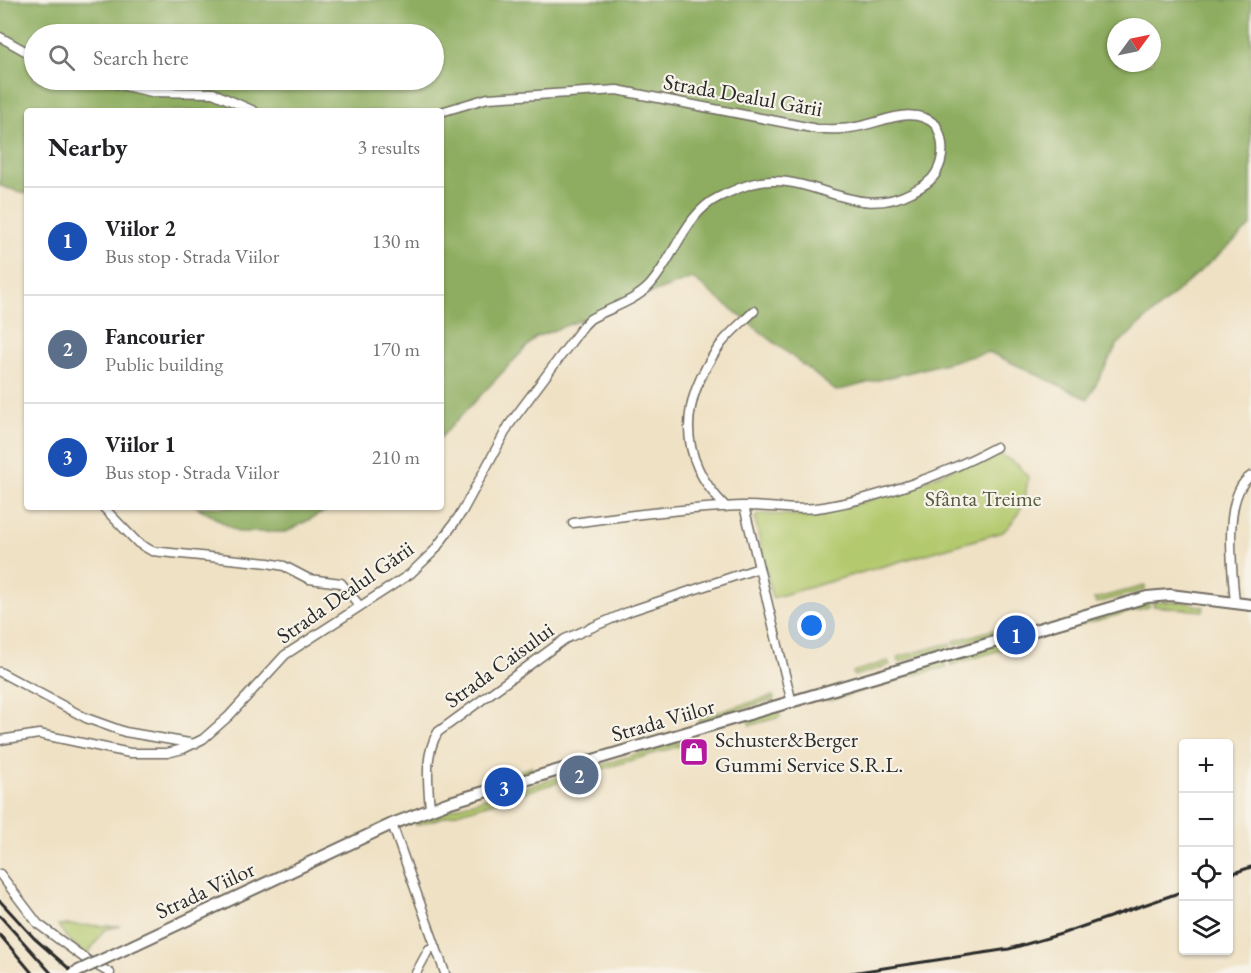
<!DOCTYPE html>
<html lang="en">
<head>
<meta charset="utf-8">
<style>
  body { margin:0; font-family:"EB Garamond",serif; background:#f6f6f6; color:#202124 }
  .controls { position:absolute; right:18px; bottom:18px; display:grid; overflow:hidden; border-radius:6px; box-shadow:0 2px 4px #0004 }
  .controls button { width:54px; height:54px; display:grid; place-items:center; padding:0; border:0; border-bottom:2px solid #e0e0e0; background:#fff; color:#202124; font:30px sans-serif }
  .compass { position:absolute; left:1107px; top:18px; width:54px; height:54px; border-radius:50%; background:#fff; box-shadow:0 2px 4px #0004; rotate:57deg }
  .you { position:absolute; left:812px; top:626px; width:21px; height:21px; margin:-15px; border:4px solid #fff; border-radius:50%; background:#1a73e8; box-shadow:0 0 0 9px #1a73e833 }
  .badge { display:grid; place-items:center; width:39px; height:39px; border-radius:50%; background:#d93025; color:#fff; font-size:20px; font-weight:700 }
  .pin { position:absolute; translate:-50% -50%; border:3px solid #fff; box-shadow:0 2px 6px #0006 }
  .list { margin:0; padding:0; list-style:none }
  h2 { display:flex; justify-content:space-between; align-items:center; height:78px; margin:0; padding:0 24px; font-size:26px }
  h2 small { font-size:20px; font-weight:400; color:#757577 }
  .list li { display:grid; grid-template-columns:39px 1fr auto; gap:18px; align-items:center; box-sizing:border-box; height:108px; padding:0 24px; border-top:2px solid #e0e0e0 }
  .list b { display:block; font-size:22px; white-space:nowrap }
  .list p { margin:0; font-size:20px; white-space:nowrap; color:#757577 }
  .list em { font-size:20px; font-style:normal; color:#757577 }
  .icon { flex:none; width:33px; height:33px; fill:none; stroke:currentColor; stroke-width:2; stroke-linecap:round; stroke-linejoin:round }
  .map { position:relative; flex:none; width:1251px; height:973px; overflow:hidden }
  .search { position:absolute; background:#fff; box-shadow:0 2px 4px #0004; left:24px; top:24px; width:420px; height:66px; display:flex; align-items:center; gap:15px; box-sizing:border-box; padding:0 21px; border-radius:33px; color:#757577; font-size:22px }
  .panel { position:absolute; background:#fff; box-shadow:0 2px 4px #0004; left:24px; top:108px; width:420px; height:402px; border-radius:6px }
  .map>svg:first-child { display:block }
  .green { fill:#b3c96d; stroke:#6f7a4c; stroke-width:1.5 }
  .forest { fill:#8ead60; stroke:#5c6c46; stroke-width:1.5; fill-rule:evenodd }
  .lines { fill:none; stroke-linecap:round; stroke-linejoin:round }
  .minor-casing { stroke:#706b61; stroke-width:11 }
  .tertiary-casing { stroke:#706b61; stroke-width:14 }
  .minor { stroke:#fff; stroke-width:8 }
  .tertiary { stroke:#fff; stroke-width:10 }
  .rail { stroke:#2b2b2b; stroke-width:3 }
  .tertiary-bridge-casing { stroke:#706b61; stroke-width:14; stroke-linecap:butt }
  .tertiary-bridge { stroke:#fff; stroke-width:10 }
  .labels { text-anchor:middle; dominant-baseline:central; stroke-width:4.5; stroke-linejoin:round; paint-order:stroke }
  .street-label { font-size:22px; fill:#2b2b2b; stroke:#f7f3e8 }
  .park-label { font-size:22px; fill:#545a3f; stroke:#f7f3e8 }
  .poi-label { font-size:22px; fill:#2b2b2b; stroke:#f7f3e8; text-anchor:start }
</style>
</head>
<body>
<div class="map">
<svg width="1251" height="973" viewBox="0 0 1251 973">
  <rect width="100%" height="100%" fill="#f7f3e8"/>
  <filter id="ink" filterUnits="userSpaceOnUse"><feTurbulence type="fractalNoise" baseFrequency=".0167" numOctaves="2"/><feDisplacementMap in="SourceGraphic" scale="12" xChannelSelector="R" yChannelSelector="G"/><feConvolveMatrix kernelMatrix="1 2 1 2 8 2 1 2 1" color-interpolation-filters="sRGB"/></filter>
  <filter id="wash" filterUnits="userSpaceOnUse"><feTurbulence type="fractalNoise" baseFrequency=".008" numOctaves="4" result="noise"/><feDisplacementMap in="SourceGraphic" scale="24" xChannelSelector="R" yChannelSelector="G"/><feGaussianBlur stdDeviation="1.35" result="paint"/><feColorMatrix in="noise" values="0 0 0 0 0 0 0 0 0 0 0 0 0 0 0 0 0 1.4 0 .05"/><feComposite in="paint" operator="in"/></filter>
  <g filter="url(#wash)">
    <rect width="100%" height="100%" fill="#efe1c4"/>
    <path class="green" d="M999,454L1018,465L1028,477C1026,501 1020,516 1003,532L772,598L755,519L758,514L819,516L912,486L981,457Z
      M1145,586V590L1096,603L1094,599Z
      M1154,602H1181L1204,607L1203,611L1153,606Z
      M1149,603V607L1071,627L1070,623L1119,607Z
      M1066,624L1068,629L951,665L950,659Z
      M1011,625L1012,628L956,645L954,641Z
      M950,643L952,646L899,662L898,657Z
      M888,661L890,665L854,676L853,672Z
      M944,661L946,667L909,676L907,671Z
      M902,672L904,678L829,701L834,694Z
      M773,696L774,699L699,722L698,718Z
      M778,710L780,717L750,725L748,719Z
      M677,742L682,745L513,796L510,792Z
      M532,767L533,771L499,782L498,778Z
      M492,796L498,801L416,825L415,821Z
      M58,925L120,926L104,930L87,955L66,937Z"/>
    <path class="forest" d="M0,0H1251V226L1117,345L1088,399L989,352L836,391L692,278L536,337L441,437V111H27V194L0,186ZM1116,27H1152V63H1116ZM34,34H434V80H34Z
      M197,507H333L286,532H238Z"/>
  </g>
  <g filter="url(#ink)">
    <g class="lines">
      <g class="minor-casing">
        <path id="minor" d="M0,37L34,56
          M98,80L152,92L213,93L254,111
          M744,506L792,703
          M103,507L138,543L152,551L268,563L284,566L309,579L341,583L359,605
          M726,507C675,456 680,400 721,344C730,332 744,321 754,311
          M573,523C629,515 685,508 741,506C769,505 796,512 824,507C882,497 944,475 996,447
          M1235,604C1233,573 1221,495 1251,476
          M0,672L86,718L125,732L195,744
          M0,740L39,734L130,753H167L183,749L203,739L229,716L285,655L410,574L434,551L462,512L509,425L584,325L590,319C608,309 635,301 649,286C674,259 685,213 719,197C736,189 756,180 775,181C824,182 861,219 912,192C921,187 931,182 936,173C945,157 944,141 936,125C911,103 879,125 850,128C840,130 828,129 817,129L617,90L488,98L441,112
          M430,809C428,783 424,755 438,732L565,639L630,611L759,568
          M392,824L445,973
          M0,874L38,924L87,960L110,973
          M416,973L429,949L436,947"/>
      </g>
      <g class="tertiary-casing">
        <path id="tertiary" d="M136,944L392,824L447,803L1147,597L1170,595L1251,605"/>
      </g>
      <use href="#minor" class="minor"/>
      <use href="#tertiary" class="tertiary"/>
      <path class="rail" d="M1228,875L1251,867
        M0,901L34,938L74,973
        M0,916L51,973
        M0,935L32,973
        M851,973L1009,949L1061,934L1184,891"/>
      <g class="tertiary-bridge-casing">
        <path id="tertiary-bridge" d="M74,973L136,944"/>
      </g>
      <use href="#tertiary-bridge" class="tertiary-bridge"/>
    </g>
  </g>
  <defs>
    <g id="shop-square" transform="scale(1.5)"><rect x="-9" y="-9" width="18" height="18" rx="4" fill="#b5179e" stroke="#f7f3e8"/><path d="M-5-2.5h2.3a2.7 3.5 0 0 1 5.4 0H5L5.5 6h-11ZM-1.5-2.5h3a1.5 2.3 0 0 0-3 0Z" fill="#fff"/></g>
  </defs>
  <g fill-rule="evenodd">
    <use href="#shop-square" x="694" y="752"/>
  </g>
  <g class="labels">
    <g class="street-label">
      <text transform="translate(743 95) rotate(10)">Strada Dealul Gării</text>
      <text transform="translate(345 592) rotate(-35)">Strada Dealul Gării</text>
      <text transform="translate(499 665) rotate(-36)">Strada Caisului</text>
      <text transform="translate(663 720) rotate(-16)">Strada Viilor</text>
      <text transform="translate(205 890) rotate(-25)">Strada Viilor</text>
    </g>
    <g class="park-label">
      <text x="983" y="498">Sfânta Treime</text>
    </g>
    <g class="poi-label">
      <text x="715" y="739">Schuster&amp;Berger<tspan x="715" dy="25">Gummi Service S.R.L.</tspan></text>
    </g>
  </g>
</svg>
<div class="controls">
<button>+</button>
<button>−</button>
<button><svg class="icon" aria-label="locate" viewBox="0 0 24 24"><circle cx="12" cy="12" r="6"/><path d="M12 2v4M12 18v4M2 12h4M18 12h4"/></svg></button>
<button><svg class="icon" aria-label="layers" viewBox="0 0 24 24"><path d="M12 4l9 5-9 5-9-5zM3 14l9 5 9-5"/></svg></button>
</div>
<svg class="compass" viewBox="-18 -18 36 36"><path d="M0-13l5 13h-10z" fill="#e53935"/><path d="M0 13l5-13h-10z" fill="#757577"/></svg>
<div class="you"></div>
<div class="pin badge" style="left:1016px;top:635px;background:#1a4fb4">1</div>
<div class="pin badge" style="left:579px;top:775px;background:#5c6f8a">2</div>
<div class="pin badge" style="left:504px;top:787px;background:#1a4fb4">3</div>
<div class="search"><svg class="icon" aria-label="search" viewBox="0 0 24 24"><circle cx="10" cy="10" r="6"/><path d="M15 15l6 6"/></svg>Search here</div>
<section class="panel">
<h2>Nearby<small>3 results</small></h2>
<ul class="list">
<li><span class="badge" style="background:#1a4fb4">1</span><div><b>Viilor 2</b><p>Bus stop · Strada Viilor</p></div><em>130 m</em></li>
<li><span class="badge" style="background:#5c6f8a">2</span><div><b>Fancourier</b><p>Public building</p></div><em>170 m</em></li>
<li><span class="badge" style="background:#1a4fb4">3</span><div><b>Viilor 1</b><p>Bus stop · Strada Viilor</p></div><em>210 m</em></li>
</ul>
</section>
</div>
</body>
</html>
